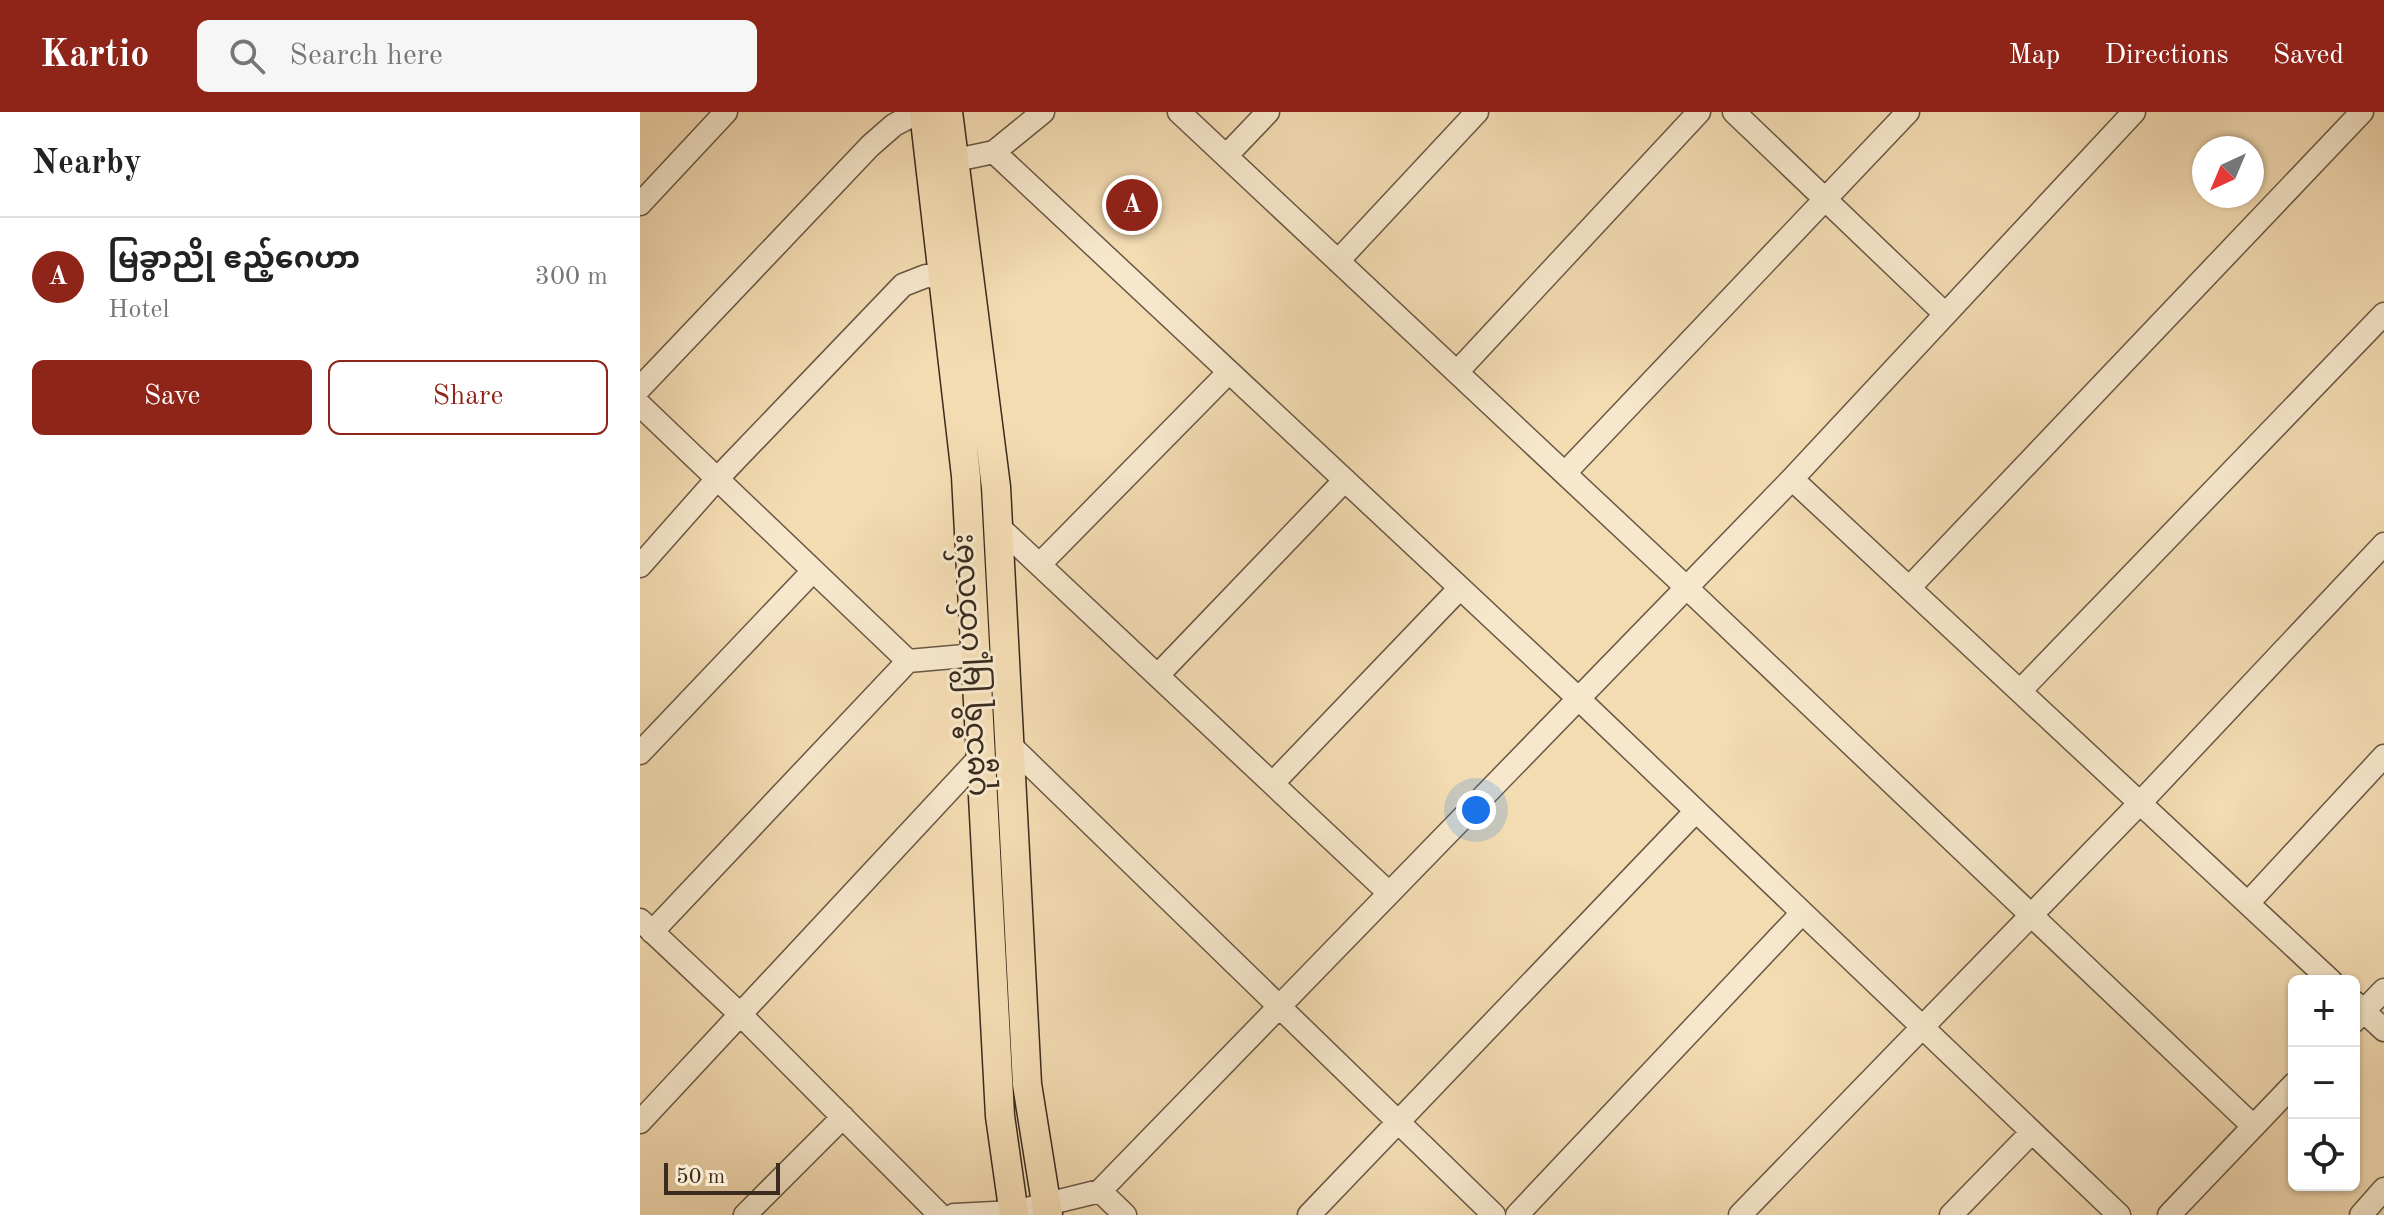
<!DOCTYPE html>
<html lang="en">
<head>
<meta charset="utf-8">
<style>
  body { margin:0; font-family:"Old Standard TT","Noto Sans Myanmar",serif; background:#f6f6f6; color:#222 }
  .controls { position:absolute; right:24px; bottom:24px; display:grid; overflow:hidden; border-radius:12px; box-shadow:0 2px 6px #0004 }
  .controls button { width:72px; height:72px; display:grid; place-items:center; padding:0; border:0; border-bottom:2px solid #e0e0e0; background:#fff; color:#222; font:40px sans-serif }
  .compass { position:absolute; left:1552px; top:24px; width:72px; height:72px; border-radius:50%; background:#fff; box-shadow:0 2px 6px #0004; rotate:224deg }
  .scale { position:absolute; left:24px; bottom:20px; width:116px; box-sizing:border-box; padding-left:8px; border:4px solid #3b2c1f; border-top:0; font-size:22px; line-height:28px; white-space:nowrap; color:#3b2c1f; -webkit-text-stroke:6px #f7e8cd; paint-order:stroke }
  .you { position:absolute; left:836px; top:698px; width:28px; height:28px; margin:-20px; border:6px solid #fff; border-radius:50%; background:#1a73e8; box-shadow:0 0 0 12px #1a73e833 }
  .badge { display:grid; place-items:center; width:52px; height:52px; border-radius:50%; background:#8f2418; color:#fff; font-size:26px; font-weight:700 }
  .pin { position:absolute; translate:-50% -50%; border:4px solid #fff; box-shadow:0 2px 8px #0006 }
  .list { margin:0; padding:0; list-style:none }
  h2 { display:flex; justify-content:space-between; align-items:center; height:104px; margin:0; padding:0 32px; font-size:34px }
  h2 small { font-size:26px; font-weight:400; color:#767676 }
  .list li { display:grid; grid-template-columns:52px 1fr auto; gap:24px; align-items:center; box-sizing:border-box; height:120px; padding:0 32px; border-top:2px solid #e0e0e0 }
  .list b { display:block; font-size:30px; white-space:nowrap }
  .list p { margin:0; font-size:26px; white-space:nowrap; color:#767676 }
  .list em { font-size:26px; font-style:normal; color:#767676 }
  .actions { display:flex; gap:16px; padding:24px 32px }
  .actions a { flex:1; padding:18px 0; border:2px solid #8f2418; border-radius:12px; text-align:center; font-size:28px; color:#8f2418 }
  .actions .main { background:#8f2418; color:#fff }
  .icon { flex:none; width:44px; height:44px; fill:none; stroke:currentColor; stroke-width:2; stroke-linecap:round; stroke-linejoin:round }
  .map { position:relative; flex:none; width:1744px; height:1103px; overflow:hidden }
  header { display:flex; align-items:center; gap:48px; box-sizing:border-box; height:112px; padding:0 40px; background:#8f2418; color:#fff }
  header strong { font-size:38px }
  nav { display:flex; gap:44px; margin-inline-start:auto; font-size:28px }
  .search { width:560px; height:72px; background:#f6f6f6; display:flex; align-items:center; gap:20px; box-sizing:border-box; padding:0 28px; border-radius:12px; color:#767676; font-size:30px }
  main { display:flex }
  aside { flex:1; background:#fff }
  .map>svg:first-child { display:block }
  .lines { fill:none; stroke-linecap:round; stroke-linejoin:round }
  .minor-casing { stroke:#695844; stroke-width:25 }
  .major-casing { stroke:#3b2c1f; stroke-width:31 }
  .minor { stroke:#f7e8cd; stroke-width:22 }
  .major { stroke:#f3dbb2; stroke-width:28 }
  .labels { text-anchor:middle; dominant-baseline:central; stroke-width:6; stroke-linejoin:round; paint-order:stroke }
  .street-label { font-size:30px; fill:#3b2c1f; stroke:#f7e8cd }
</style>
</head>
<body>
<header>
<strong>Kartio</strong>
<div class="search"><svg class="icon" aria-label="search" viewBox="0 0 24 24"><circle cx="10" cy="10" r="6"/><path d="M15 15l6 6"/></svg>Search here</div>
<nav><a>Map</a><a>Directions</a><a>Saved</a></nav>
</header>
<main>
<aside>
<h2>Nearby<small></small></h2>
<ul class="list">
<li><span class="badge">A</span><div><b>မြခွာညို ဧည့်ဂေဟာ</b><p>Hotel</p></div><em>300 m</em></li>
</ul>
<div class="actions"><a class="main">Save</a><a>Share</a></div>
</aside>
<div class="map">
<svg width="1744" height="1103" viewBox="0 0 1744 1103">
  <rect width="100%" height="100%" fill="#f3dbb2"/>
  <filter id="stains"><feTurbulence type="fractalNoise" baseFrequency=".0025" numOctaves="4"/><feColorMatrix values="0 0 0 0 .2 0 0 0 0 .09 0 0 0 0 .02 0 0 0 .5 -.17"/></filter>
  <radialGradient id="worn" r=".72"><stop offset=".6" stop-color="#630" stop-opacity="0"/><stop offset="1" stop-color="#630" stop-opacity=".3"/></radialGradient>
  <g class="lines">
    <g class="minor-casing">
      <path id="minor" d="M539,0L1047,476L1613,1014
        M1094,0L1304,201
        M354,40L940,588L1479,1103
        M586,44L628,0
        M316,48L354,40L403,0
        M0,92L86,0
        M698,149L837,0
        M817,260L1059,0
        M0,276L230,34L254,13L279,0
        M0,293L268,549
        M925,361L1268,0
        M1152,367L1691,869
        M358,414L749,781
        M400,452L589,260
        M0,454L77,367L263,173L286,164L305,165
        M1269,476L1722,0
        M518,563L705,368
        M1380,579L1744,202
        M369,632L854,1103
        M0,641L173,459
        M633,671L820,476
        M1608,791L1744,644
        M0,808L101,903L300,1103
        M12,820L268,549L336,543
        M1714,890L1744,918
        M1714,909L1744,878
        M0,1010L341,644
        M460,1079L485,1103
        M105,1103L203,1005
        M314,1103L374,1100L460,1079L1152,367L1494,0
        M669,1103L1056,699
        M877,1103L1162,801
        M1100,1103L1500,691L1744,432
        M1311,1103L1392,1020
        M1529,1103L1654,972
        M1721,1103L1744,1077"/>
    </g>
    <g class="major-casing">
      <path id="major" d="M284,0L326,364L360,1004L374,1103
        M308,0L356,375L387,972L408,1103"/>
    </g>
    <use href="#minor" class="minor"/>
    <use href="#major" class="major"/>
  </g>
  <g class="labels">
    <g class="street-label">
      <text transform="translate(331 553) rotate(-93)">ပုဗ္ဗသီရိ မြို့ပတ်လမ်း</text>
    </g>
  </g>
  <rect width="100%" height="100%" filter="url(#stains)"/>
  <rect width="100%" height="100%" fill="url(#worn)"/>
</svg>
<div class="controls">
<button>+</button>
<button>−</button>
<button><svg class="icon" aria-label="locate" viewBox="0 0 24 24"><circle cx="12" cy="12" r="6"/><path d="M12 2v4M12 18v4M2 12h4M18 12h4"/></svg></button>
</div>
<svg class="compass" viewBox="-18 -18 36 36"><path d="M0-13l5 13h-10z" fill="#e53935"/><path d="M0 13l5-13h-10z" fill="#767676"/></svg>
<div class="scale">50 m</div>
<div class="you"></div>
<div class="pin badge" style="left:492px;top:93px">A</div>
</div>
</main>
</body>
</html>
